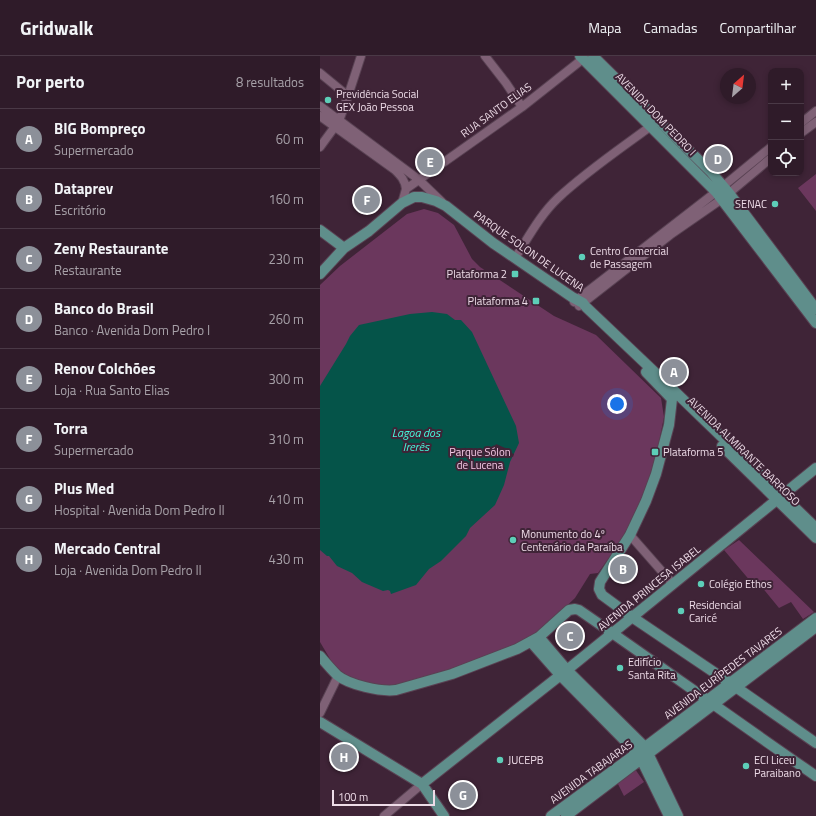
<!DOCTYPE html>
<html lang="pt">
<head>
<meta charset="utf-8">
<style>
  body { margin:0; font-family:"Titillium Web",sans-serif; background:#3b2835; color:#f1f3f6 }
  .controls { position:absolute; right:12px; top:12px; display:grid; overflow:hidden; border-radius:8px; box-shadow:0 2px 6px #0003 }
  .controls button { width:36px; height:36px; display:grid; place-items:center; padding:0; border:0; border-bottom:1px solid #4a3946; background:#2f1b29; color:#f1f3f6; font:20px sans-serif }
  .compass { position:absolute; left:400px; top:12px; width:36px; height:36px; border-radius:50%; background:#2f1b29; box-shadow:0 2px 6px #0003; rotate:28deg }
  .scale { position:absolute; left:12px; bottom:10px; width:103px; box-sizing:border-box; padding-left:4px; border:2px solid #eedce8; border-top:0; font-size:11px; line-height:14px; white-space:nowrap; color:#eedce8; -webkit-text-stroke:3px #3f2437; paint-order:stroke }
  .you { position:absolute; left:297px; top:348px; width:14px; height:14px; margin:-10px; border:3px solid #fff; border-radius:50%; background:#1a73e8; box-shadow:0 0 0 6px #1a73e833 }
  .badge { display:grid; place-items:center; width:26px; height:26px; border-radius:50%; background:#8c9099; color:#fff; font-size:13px; font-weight:700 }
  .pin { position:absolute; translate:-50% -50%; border:2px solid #fff; box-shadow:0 1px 4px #0006 }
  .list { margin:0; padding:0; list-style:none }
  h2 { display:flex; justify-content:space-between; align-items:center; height:52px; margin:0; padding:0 16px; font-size:17px }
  h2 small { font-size:13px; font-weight:400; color:#a7a1a8 }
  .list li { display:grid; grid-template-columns:26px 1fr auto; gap:12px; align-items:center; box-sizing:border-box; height:60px; padding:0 16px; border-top:1px solid #4a3946 }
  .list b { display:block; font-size:15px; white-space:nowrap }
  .list p { margin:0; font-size:13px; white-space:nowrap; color:#a7a1a8 }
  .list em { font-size:13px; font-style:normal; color:#a7a1a8 }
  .icon { flex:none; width:22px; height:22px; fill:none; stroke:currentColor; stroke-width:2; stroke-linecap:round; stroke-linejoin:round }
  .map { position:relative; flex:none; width:496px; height:760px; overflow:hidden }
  header { display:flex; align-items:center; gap:24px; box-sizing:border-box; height:56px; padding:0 20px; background:#2f1b29; border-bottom:1px solid #4a3946 }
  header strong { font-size:19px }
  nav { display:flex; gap:22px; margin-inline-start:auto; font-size:14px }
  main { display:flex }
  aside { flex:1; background:#2f1b29 }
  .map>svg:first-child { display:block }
  .green { fill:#6b375d }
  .water { fill:#055449 }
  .pier { fill:#3f2437 }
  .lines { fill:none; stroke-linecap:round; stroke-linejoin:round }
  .minor-casing { stroke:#594253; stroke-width:10 }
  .major-casing { stroke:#594253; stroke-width:12 }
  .minor { stroke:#7f6176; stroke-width:8 }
  .major { stroke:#5f8e8b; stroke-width:10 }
  .poi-dot { fill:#5dceb8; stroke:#3f2437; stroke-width:1.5 }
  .labels { text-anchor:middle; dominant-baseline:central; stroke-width:4; stroke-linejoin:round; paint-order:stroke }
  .poi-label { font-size:11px; fill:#eedce8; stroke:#3f2437; text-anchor:start }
  .street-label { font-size:11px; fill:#eedce8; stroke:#3f2437 }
  .park-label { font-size:11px; fill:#f4cae6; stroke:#3f2437 }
  .water-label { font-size:12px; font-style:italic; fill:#44fcde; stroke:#3f2437 }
</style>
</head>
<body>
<header>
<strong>Gridwalk</strong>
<nav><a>Mapa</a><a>Camadas</a><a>Compartilhar</a></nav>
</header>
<main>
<aside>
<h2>Por perto<small>8 resultados</small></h2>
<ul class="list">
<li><span class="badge">A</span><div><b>BIG Bompreço</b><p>Supermercado</p></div><em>60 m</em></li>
<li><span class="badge">B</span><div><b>Dataprev</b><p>Escritório</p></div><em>160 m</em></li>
<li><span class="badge">C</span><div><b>Zeny Restaurante</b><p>Restaurante</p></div><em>230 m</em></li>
<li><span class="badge">D</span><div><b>Banco do Brasil</b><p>Banco · Avenida Dom Pedro I</p></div><em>260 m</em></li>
<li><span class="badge">E</span><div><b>Renov Colchões</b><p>Loja · Rua Santo Elias</p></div><em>300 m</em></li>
<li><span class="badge">F</span><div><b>Torra</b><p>Supermercado</p></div><em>310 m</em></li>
<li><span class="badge">G</span><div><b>Plus Med</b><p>Hospital · Avenida Dom Pedro II</p></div><em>410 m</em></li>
<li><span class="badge">H</span><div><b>Mercado Central</b><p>Loja · Avenida Dom Pedro II</p></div><em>430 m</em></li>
</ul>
</aside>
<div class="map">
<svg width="496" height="760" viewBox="0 0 496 760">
  <rect width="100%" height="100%" fill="#3f2437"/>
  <path class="green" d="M496,118V155L478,132Z
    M104,153L118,157L134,169L152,203L160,211L234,260L276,279L341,342L344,361L333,416L319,451L301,485L278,517L270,518L255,542L212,583L186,596L66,634L30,623L16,613L0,586V229L20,210L87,158Z
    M419,484L494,556L483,563L471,546L459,552L441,530L437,533L404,494Z
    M315,713L324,726L304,740L297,726Z"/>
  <path class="water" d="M112,256L127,258L135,264H141L152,276L196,370L199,387L190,406L184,429L175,449L150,472L146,480L121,505L109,513L96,529L71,538L70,535L68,534L63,535L42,526L32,517L17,510L9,500H7L0,494V330L26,288L30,280L39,269L90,258Z"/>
  <path class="pier" d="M176,388L190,394V396L194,398L193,401L189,399L188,400L173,394Z"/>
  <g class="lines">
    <g class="minor-casing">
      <path id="minor" d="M165,0L186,27L202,51
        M0,17L28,40
        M0,50L98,123L122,146
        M0,60L75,114C81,120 85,124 86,133
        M481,67L496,55
        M481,77L496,66
        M0,91L19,65L28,40L41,0
        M82,147L86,133L202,51L259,6L264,0
        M195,202C208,182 220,159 238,142C268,114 303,91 335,67
        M254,246L396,136L451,91
        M259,250L350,179L402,143L451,102
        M310,479L353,528
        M0,657L18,620
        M64,760L102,728"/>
    </g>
    <g class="major-casing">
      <path id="major" d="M260,0L396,136L496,267
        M273,0L391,116L409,137L496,253
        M0,174L24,192
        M0,218L24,192L49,175L82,147L94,141H102L116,145L126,150L173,187L252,241L263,247L266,251L345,326L496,472
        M326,316L352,343L349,369L336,418L326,445L310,479L280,526L279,533L282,539L312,561L410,627L496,687
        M402,390L496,482
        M219,581L247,614L325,691L358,760
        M211,586L240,619L312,692L321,703L349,760
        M0,600C5,606 11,613 17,619C29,629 61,636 76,634L132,618L197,593L219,581L249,554L255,553L259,554C339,609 417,666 496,720
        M0,666L102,728L124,760
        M102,728L247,614L496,412
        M231,760L325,691L496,562
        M246,760L496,571"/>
    </g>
    <use href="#minor" class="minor"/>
    <use href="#major" class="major"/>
  </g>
  <g class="poi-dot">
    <circle cx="8" cy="44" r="4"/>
    <circle cx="455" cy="148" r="4"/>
    <circle cx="262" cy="201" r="4"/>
    <rect x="191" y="214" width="8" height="8" rx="2"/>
    <rect x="212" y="241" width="8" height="8" rx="2"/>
    <rect x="331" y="392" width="8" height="8" rx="2"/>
    <circle cx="193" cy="484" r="4"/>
    <circle cx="381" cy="528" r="4"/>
    <circle cx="361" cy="555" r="4"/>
    <circle cx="300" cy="612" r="4"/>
    <circle cx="180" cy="704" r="4"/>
    <circle cx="426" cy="710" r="4"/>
  </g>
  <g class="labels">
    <g class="poi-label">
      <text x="16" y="38">Previdência Social<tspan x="16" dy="13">GEX João Pessoa</tspan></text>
      <text x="447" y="148" text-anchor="end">SENAC</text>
      <text x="270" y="195">Centro Comercial<tspan x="270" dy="13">de Passagem</tspan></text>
      <text x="187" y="218" text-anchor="end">Plataforma 2</text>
      <text x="208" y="245" text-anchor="end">Plataforma 4</text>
      <text x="343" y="396">Plataforma 5</text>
      <text x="201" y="478">Monumento do 4º<tspan x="201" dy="13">Centenário da Paraíba</tspan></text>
      <text x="389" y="528">Colégio Ethos</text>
      <text x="369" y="549">Residencial<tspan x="369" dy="13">Caricé</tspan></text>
      <text x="308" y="606">Edifício<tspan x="308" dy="13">Santa Rita</tspan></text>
      <text x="188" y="704">JUCEPB</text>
      <text x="434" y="704">ECI Liceu<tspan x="434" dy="13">Paraibano</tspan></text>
    </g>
    <g class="street-label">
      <text transform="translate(176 54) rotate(-36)">RUA SANTO ELIAS</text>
      <text transform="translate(336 58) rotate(46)">AVENIDA DOM PEDRO I</text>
      <text transform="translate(209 195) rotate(35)">PARQUE SOLON DE LUCENA</text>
      <text transform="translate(424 395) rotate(44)">AVENIDA ALMIRANTE BARROSO</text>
      <text transform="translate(329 532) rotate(-39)">AVENIDA PRINCESA ISABEL</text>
      <text transform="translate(403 617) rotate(-37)">AVENIDA EURÍPEDES TAVARES</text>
      <text transform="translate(271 716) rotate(-36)">AVENIDA TABAJARAS</text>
    </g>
    <g class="park-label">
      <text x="160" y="396">Parque Sólon<tspan x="160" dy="13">de Lucena</tspan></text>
    </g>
    <g class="water-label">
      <text x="96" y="376">Lagoa dos<tspan x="96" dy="14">Irerês</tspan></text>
    </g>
  </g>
</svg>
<div class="controls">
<button>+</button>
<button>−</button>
<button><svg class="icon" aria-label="locate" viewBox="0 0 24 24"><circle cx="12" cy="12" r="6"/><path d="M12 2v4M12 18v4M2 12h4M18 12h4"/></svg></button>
</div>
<svg class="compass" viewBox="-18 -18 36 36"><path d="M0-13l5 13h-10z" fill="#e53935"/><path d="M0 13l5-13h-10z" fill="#a7a1a8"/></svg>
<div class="scale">100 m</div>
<div class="you"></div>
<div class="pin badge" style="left:354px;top:316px">A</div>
<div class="pin badge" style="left:303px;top:513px">B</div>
<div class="pin badge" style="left:250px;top:580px">C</div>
<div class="pin badge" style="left:398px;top:103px">D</div>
<div class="pin badge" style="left:110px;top:106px">E</div>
<div class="pin badge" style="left:47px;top:144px">F</div>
<div class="pin badge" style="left:143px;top:739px">G</div>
<div class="pin badge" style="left:24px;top:701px">H</div>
</div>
</main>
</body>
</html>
